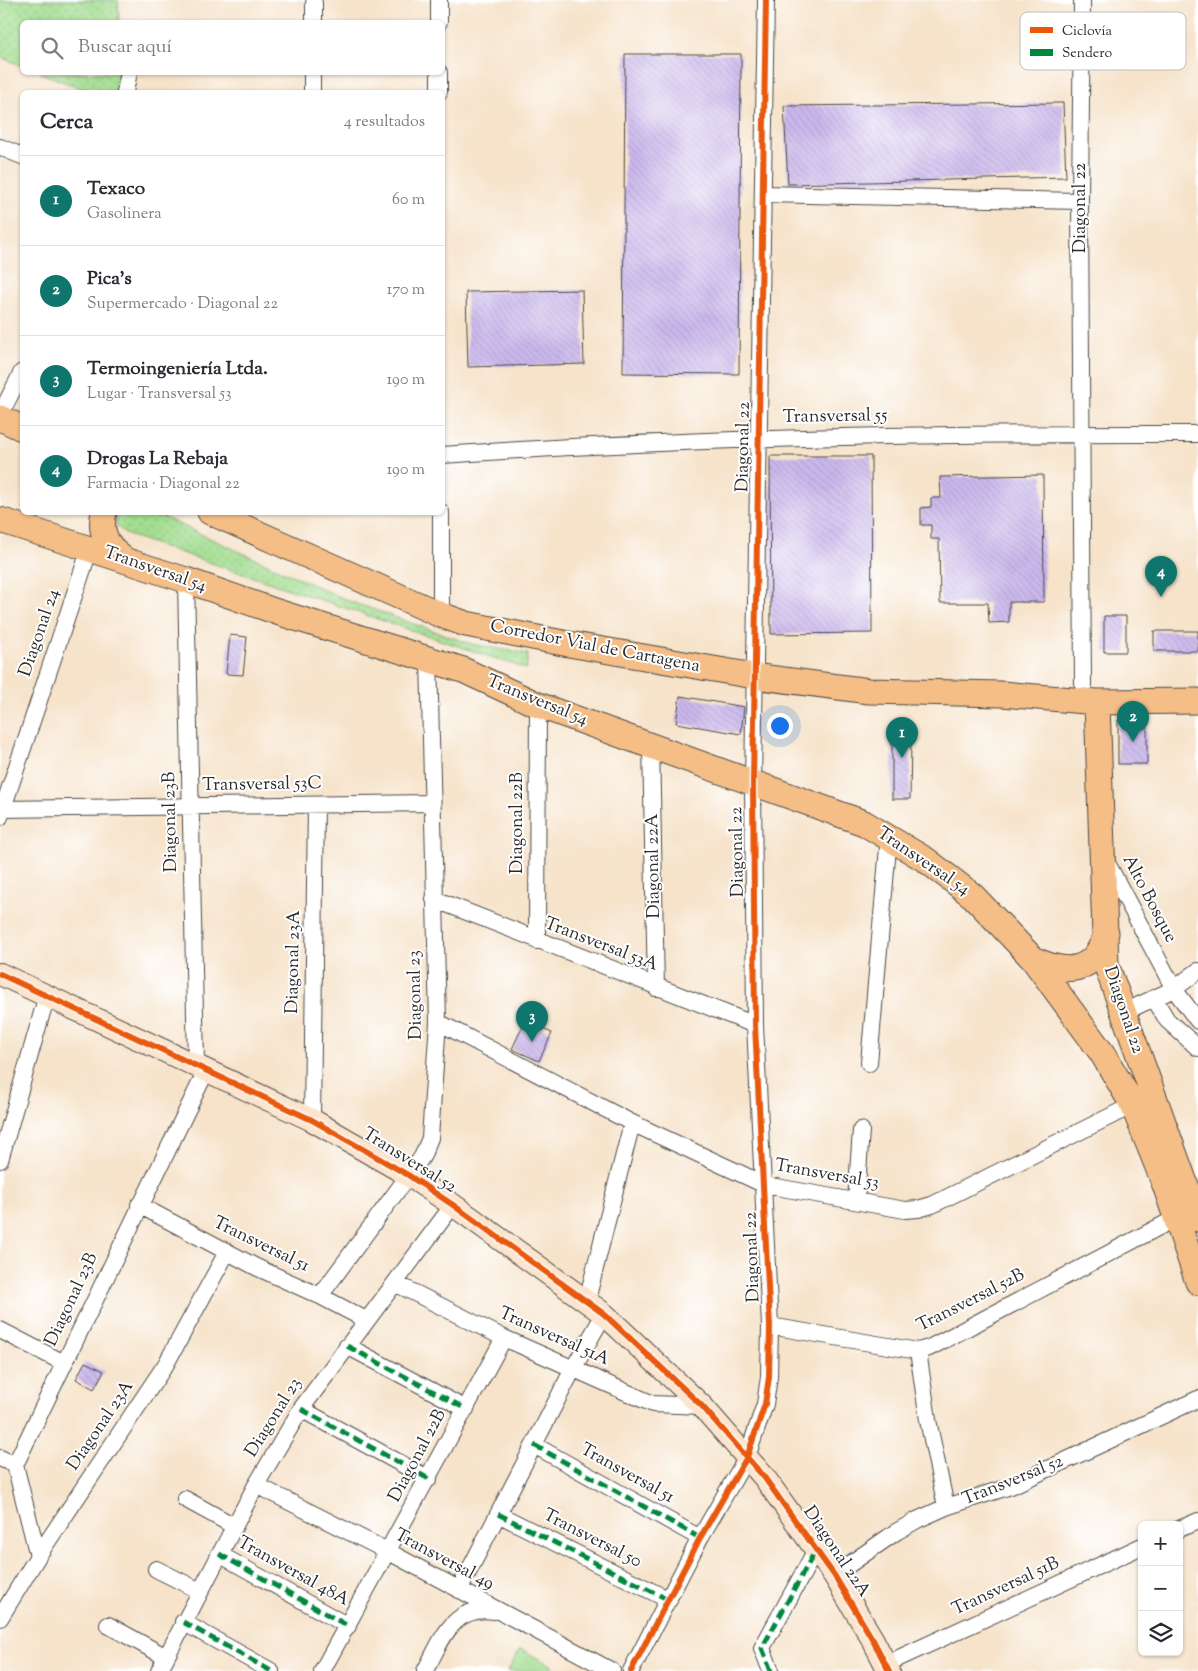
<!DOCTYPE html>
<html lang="es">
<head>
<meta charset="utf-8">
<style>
  body { margin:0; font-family:"Sorts Mill Goudy",serif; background:#f7f7f7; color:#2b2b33 }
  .controls { position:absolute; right:15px; bottom:15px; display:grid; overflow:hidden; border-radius:8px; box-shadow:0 1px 4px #0004 }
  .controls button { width:45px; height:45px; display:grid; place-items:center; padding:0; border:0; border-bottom:1px solid #e1e1e2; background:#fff; color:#2b2b33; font:25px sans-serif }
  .you { position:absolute; left:779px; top:725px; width:18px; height:18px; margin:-12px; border:4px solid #fff; border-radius:50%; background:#1a73e8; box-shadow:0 0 0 8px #1a73e833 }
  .badge { display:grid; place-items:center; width:32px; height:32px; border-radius:50%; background:#0f766e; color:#fff; font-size:16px; font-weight:700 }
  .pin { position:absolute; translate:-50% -41px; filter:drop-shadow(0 1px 2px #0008) }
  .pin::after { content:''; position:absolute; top:26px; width:18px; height:15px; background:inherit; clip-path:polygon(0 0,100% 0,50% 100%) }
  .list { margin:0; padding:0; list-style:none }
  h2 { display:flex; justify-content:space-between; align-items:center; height:65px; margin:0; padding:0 20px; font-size:21px }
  h2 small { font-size:16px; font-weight:400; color:#7c7c81 }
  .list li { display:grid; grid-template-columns:32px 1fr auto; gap:15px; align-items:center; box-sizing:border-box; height:90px; padding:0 20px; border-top:1px solid #e1e1e2 }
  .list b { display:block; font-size:19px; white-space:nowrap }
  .list p { margin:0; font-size:16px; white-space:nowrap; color:#7c7c81 }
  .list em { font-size:16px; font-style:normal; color:#7c7c81 }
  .icon { flex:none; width:28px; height:28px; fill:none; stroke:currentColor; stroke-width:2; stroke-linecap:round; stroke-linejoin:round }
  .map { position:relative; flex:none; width:1198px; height:1671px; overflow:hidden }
  .search { position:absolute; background:#fff; box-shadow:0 1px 4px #0004; left:20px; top:20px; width:425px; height:55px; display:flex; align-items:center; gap:12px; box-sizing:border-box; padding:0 18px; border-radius:8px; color:#7c7c81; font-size:19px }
  .panel { position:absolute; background:#fff; box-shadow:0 1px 4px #0004; left:20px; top:90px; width:425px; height:425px; border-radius:8px }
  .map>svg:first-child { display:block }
  .grass { fill:url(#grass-dots); stroke:#66845e }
  .garden { fill:#a2dd90; stroke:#66845e }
  .building { fill:url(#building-back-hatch) }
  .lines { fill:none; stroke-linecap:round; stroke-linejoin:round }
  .street-casing { stroke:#494743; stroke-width:18 }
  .secondary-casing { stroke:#494743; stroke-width:24 }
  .primary-casing { stroke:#494743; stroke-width:27 }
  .street { stroke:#fff; stroke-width:16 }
  .secondary { stroke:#fbe5cf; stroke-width:22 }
  .primary { stroke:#f5be86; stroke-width:25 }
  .quiet { stroke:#00873e; stroke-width:5; stroke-dasharray:10 5; stroke-linecap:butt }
  .cycleway-casing { stroke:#fff; stroke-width:9 }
  .cycleway { stroke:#e8590c; stroke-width:6 }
  .labels { text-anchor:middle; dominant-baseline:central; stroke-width:4; stroke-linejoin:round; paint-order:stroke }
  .street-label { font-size:18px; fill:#2b2b2b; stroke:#fff }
  .key { fill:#fff; stroke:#bfbfbf; stroke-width:1 }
  .key-label { font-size:14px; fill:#2b2b2b }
</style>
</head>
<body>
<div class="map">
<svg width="1198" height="1671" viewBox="0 0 1198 1671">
  <defs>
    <pattern id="grass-dots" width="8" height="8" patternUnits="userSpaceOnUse" patternTransform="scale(1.25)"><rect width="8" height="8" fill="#a2dd90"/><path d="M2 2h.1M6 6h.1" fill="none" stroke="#8cbe7c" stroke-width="1.8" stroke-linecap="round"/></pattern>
    <pattern id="building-back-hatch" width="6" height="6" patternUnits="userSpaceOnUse" patternTransform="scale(1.25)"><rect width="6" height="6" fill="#cbb8ed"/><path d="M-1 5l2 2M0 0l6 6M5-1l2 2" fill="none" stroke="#ae9ecb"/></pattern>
  </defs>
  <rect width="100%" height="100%" fill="#fff"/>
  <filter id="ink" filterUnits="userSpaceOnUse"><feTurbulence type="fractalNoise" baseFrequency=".02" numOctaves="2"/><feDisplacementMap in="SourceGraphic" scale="10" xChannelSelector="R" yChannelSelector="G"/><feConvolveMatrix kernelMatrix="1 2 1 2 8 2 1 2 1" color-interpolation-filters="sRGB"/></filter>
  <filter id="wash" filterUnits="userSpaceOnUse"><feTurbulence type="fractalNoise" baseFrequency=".0096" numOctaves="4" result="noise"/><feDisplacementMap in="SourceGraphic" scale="20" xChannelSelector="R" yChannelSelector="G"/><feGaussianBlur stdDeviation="1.12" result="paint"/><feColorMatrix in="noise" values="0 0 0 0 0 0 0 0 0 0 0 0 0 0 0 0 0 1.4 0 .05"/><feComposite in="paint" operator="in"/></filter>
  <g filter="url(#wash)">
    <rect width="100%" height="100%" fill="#f6e3ca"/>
    <path class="grass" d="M0,0H118L119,22H22V66L0,57Z
      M40,73H119L120,92H91Z
      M116,513H154L349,601L471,644L528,654L526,669L134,537L125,534L116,525Z"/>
    <path class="garden" d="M520,1649L553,1666L550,1671H508Z"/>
    <g id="blocks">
      <path class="building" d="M625,54H741L739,374L623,373Z
        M1063,103L1066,177L788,184L784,106Z
        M582,290L584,364L468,367L466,292Z
        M770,456H871L872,633L771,634Z
        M1043,475L1044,602H1009V622L989,623L988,603H940L939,539H931V525H921V508L931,507V498H941L940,477Z
        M1104,616H1126V652H1104Z
        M1154,631H1198V651H1154Z
        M230,635L247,637L243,675L226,674Z
        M680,696L744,707L741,734L676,723Z
        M1118,720H1147V764H1118Z
        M892,742H911L910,799H892Z
        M525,1021L552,1033L539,1061L512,1049Z
        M85,1362L104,1371L94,1389L76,1379Z"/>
    </g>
  </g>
  <g filter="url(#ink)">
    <use href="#blocks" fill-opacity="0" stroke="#494743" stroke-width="1"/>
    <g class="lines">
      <g class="street-casing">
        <path id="street" d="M439,0V22
          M1082,0L1080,201L1083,687
          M314,22V3
          M439,72V92
          M125,92L129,72
          M312,92V72
          M0,147L22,156
          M763,194L1080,201
          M0,415L22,372
          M442,455C694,437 946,433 1198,434
          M441,512V615
          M186,580L196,1065
          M651,745L656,988
          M2,809L432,803
          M0,817L90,548
          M1106,861L1174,989L1198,1021
          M434,899L755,1025
          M537,941L538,705
          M1154,998L1167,1020L1198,1048
          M1124,1012L1174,989L1198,971
          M438,1022L632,1123L765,1185L905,1210L918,1209L932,1205L1133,1105
          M869,1063L889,836
          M312,1120L316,805
          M0,1160L47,995
          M856,1201L861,1130
          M139,1205L256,1267L320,1296L366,1320
          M395,1283L504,1338L653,1404L702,1406
          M320,1296L422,1157L430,1138L438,1022L429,658
          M587,1300L632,1123
          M770,1326L918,1351L929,1348L1176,1218
          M0,1330L64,1363
          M347,1346L466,1409
          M918,1351L928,1420L946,1507
          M301,1409L429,1479
          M534,1445L700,1538
          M0,1458L15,1465
          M256,1485L389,1552L612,1671
          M185,1499L234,1526
          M498,1514L669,1600
          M1179,1529L1198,1521
          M219,1554L348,1626
          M38,1556L15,1465L207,1069
          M156,1569L200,1591
          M834,1575L896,1532L917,1520L946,1507L1011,1486L1198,1399
          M459,1590L573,1369L604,1314
          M0,1618L38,1556L166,1364L227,1252
          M183,1622L271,1671
          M108,1625L166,1657
          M886,1664L1142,1546
          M159,1671L256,1485L301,1409L453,1205
          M322,1671L504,1338
          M425,1671C442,1640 452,1605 494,1611
          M631,1671L700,1538L747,1457L765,1404L769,1377L770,1326L755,1025L753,782L766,0
          M771,1671L762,1648L817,1548"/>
      </g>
      <g class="secondary-casing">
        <path id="secondary" d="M0,974L312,1120L408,1175L453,1205L604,1314L702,1406L764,1477L834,1575L873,1640L889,1671"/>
      </g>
      <g class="primary-casing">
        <path id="primary" d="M0,418L22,428
          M104,512C99,532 107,548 124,559
          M210,512L441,615L466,624L563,643L754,676L869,691L1002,694L1097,702L1198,701
          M0,520L186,580L277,612L463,670L538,705L864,823L926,860L973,896L1033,959L1102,1053L1133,1105L1165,1185L1198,1282
          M1097,702L1106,964L1198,1219
          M1033,959C1066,975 1095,974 1106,933"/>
      </g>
      <use href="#street" class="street"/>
      <use href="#secondary" class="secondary"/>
      <use href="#primary" class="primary"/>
      <path class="quiet" d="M347,1346L466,1409
        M301,1409L429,1479
        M534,1445L700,1538
        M498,1514L669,1600
        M219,1554L348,1626
        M183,1622L271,1671
        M771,1671L762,1648L817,1548"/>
      <g class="cycleway-casing">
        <path id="cycleway" d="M0,974L312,1120L408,1175L453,1205L604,1314L702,1406L764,1477L834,1575L873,1640L889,1671
          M631,1671L700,1538L747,1457L765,1404L769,1377L770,1326L755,1025L753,782L766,0"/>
      </g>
      <use href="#cycleway" class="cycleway"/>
    </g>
  </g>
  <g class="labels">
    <g class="street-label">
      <text transform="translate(1081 208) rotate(-90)">Diagonal 22</text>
      <text transform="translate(835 417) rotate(-1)">Transversal 55</text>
      <text transform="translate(744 447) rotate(-89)">Diagonal 22</text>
      <text transform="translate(155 570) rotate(19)">Transversal 54</text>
      <text transform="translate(40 633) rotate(-71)">Diagonal 24</text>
      <text transform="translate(595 647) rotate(11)">Corredor Vial de Cartagena</text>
      <text transform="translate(537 701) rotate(22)">Transversal 54</text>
      <text transform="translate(262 785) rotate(-1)">Transversal 53C</text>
      <text transform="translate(171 822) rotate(-91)">Diagonal 23B</text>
      <text transform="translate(518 823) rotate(-90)">Diagonal 22B</text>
      <text transform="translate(738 852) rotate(-91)">Diagonal 22</text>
      <text transform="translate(923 862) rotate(34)">Transversal 54</text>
      <text transform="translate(654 866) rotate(-91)">Diagonal 22A</text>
      <text transform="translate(1149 899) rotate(62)">Alto Bosque</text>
      <text transform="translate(601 945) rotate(21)">Transversal 53A</text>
      <text transform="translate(294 962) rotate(-89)">Diagonal 23A</text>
      <text transform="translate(416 995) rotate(-91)">Diagonal 23</text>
      <text transform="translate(1123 1010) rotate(71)">Diagonal 22</text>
      <text transform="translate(409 1161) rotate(32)">Transversal 52</text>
      <text transform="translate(827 1175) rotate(10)">Transversal 53</text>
      <text transform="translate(261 1245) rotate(26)">Transversal 51</text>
      <text transform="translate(753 1257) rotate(-92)">Diagonal 22</text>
      <text transform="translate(72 1300) rotate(-65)">Diagonal 23B</text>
      <text transform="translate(971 1301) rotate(-27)">Transversal 52B</text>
      <text transform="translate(554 1337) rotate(24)">Transversal 51A</text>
      <text transform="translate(274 1418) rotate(-58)">Diagonal 23</text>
      <text transform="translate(101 1426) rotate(-56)">Diagonal 23A</text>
      <text transform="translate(418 1456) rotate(-62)">Diagonal 22B</text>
      <text transform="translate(627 1474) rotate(29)">Transversal 51</text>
      <text transform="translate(1013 1481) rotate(-22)">Transversal 52</text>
      <text transform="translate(592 1539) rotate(27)">Transversal 50</text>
      <text transform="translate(836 1552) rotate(56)">Diagonal 22A</text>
      <text transform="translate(444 1560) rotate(28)">Transversal 49</text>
      <text transform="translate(293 1572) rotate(29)">Transversal 48A</text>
      <text transform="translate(1006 1587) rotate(-25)">Transversal 51B</text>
    </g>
  </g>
  <rect x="1020" y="12" width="166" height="58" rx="8" class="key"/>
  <rect x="1030" y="27" width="23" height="6" fill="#e8590c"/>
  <rect x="1030" y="49" width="23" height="7" fill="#00873e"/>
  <g class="key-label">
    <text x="1062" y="35">Ciclovía</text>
    <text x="1062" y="57">Sendero</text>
  </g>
</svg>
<div class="controls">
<button>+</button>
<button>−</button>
<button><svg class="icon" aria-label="layers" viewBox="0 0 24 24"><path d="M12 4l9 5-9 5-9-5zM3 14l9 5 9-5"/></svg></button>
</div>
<div class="you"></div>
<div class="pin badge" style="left:902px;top:758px">1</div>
<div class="pin badge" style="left:1133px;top:742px">2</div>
<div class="pin badge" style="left:532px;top:1042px">3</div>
<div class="pin badge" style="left:1161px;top:597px">4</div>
<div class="search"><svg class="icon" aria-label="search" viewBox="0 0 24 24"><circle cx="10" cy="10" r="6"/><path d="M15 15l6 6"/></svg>Buscar aquí</div>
<section class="panel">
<h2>Cerca<small>4 resultados</small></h2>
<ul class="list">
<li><span class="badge">1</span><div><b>Texaco</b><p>Gasolinera</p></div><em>60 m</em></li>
<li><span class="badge">2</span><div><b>Pica's</b><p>Supermercado · Diagonal 22</p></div><em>170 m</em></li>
<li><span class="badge">3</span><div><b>Termoingeniería Ltda.</b><p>Lugar · Transversal 53</p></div><em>190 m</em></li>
<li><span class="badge">4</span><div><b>Drogas La Rebaja</b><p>Farmacia · Diagonal 22</p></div><em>190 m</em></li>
</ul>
</section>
</div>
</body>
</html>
